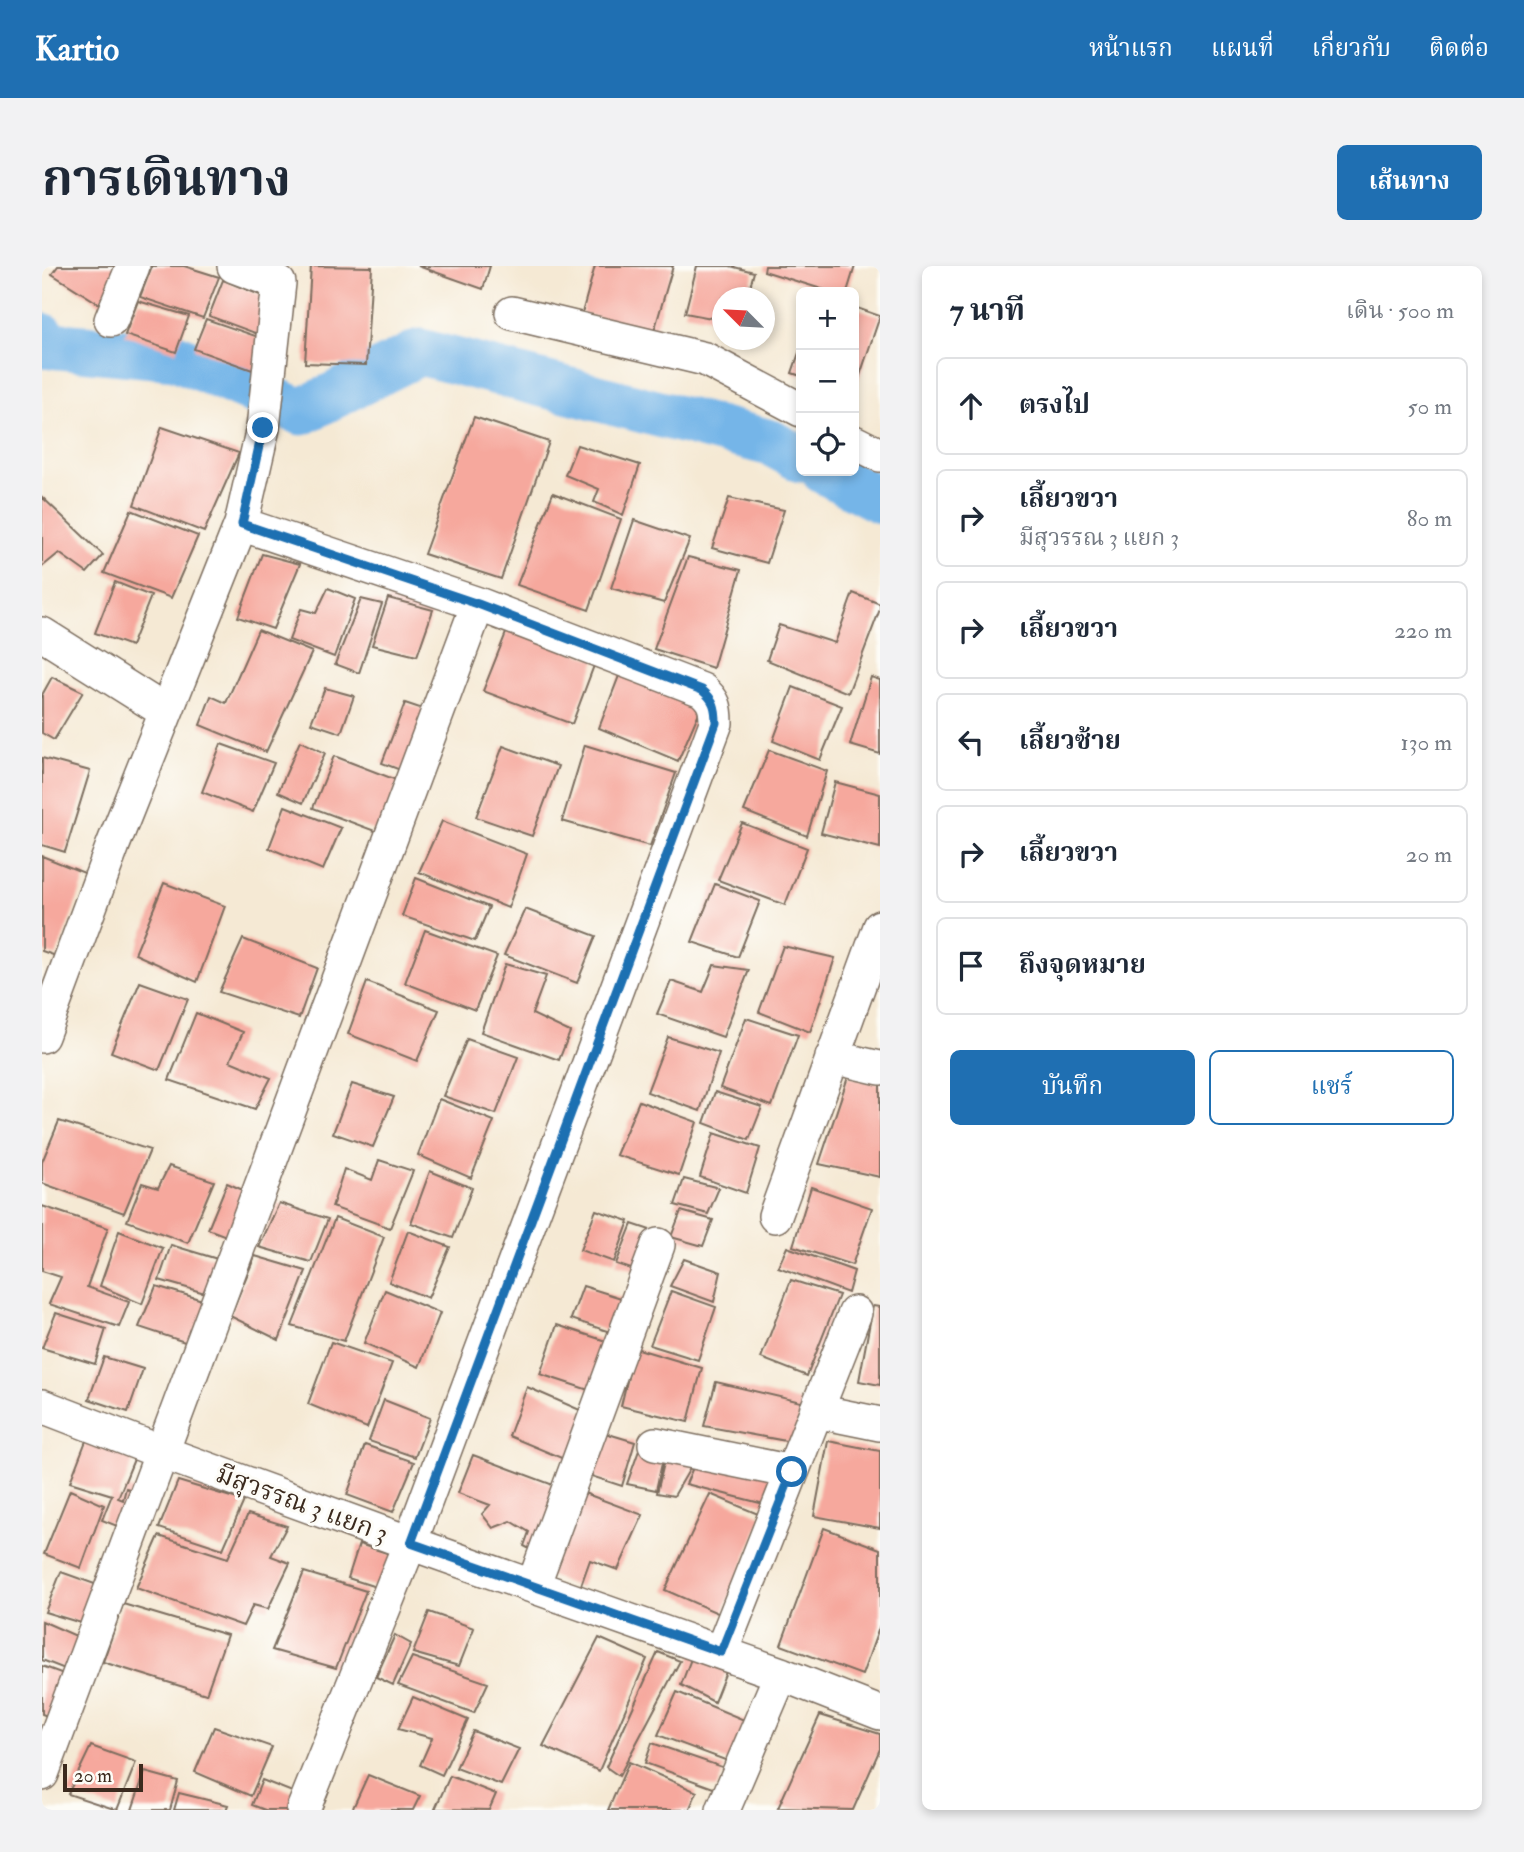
<!DOCTYPE html>
<html lang="th">
<head>
<meta charset="utf-8">
<style>
  body { margin:0; font-family:"IM FELL Double Pica","Noto Serif Thai",serif; background:#f2f2f3; color:#1f2937 }
  .controls { position:absolute; right:21px; top:21px; display:grid; overflow:hidden; border-radius:10px; box-shadow:0 4px 10px #0003 }
  .controls button { width:63px; height:63px; display:grid; place-items:center; padding:0; border:0; border-bottom:2px solid #e0e1e3; background:#fff; color:#1f2937; font:35px sans-serif }
  .compass { position:absolute; left:670px; top:21px; width:63px; height:63px; border-radius:50%; background:#fff; box-shadow:0 4px 10px #0003; rotate:294deg }
  .scale { position:absolute; left:21px; bottom:18px; width:80px; box-sizing:border-box; padding-left:7px; border:4px solid #3b2a1e; border-top:0; font-size:19px; line-height:24px; white-space:nowrap; color:#3b2a1e; -webkit-text-stroke:5px #fdfcf7; paint-order:stroke }
  .stop { position:absolute; width:21px; height:21px; margin:-16px; border:5px solid #1f6fb2; border-radius:50%; background:#fff }
  .stop.end { background:#1f6fb2; border-color:#fff; box-shadow:0 2px 7px #0008 }
  .list { margin:0; padding:0; list-style:none }
  h2 { display:flex; justify-content:space-between; align-items:center; height:91px; margin:0; padding:0 28px; font-size:30px }
  h2 small { font-size:23px; font-weight:400; color:#747a83 }
  .list li { display:grid; grid-template-columns:46px 1fr auto; gap:21px; align-items:center; box-sizing:border-box; height:98px; margin:0 14px 14px; padding:0 14px; border:2px solid #e0e1e3; border-radius:10px }
  .list b { display:block; font-size:26px; white-space:nowrap }
  .list p { margin:0; font-size:23px; white-space:nowrap; color:#747a83 }
  .list em { font-size:23px; font-style:normal; color:#747a83 }
  .actions { display:flex; gap:14px; padding:21px 28px }
  .actions a { flex:1; padding:16px 0; border:2px solid #1f6fb2; border-radius:10px; text-align:center; font-size:24px; color:#1f6fb2 }
  .actions .main { background:#1f6fb2; color:#fff }
  .icon { flex:none; width:38px; height:38px; fill:none; stroke:currentColor; stroke-width:2; stroke-linecap:round; stroke-linejoin:round }
  .map { position:relative; flex:none; width:838px; height:1544px; overflow:hidden; border-radius:10px }
  header { display:flex; align-items:center; gap:42px; box-sizing:border-box; height:98px; padding:0 35px; background:#1f6fb2; color:#fff }
  header strong { font-size:33px }
  nav { display:flex; gap:38px; margin-inline-start:auto; font-size:24px }
  .intro { display:flex; align-items:center; justify-content:space-between; box-sizing:border-box; height:168px; padding:0 42px }
  h1 { margin:0; font-size:49px }
  .button { padding:18px 32px; border-radius:10px; background:#1f6fb2; color:#fff; font-size:24px; font-weight:700 }
  main { display:flex; gap:42px; padding:0 42px }
  aside { flex:1; background:#fff; border-radius:10px; box-shadow:0 4px 10px #0003 }
  .map>svg:first-child { display:block }
  .lines { fill:none; stroke-linecap:round; stroke-linejoin:round }
  .river { stroke:#74b5e8; stroke-width:47 }
  .building { fill:#f6a89d }
  .minor-casing { stroke:#7c6d5e; stroke-width:36 }
  .minor { stroke:#fff; stroke-width:33 }
  .route { stroke:#1f6fb2; stroke-width:9 }
  .labels { text-anchor:middle; dominant-baseline:central; stroke-width:6; stroke-linejoin:round; paint-order:stroke }
  .street-label { font-size:26px; fill:#3b2a1e; stroke:#fdfcf7 }
</style>
</head>
<body>
<header>
<strong>Kartio</strong>
<nav><a>หน้าแรก</a><a>แผนที่</a><a>เกี่ยวกับ</a><a>ติดต่อ</a></nav>
</header>
<div class="intro"><h1>การเดินทาง</h1><a class="button">เส้นทาง</a></div>
<main>
<div class="map">
<svg width="838" height="1544" viewBox="0 0 838 1544">
  <rect width="100%" height="100%" fill="#fdfcf7"/>
  <filter id="ink" filterUnits="userSpaceOnUse"><feTurbulence type="fractalNoise" baseFrequency=".0143" numOctaves="2"/><feDisplacementMap in="SourceGraphic" scale="14" xChannelSelector="R" yChannelSelector="G"/><feConvolveMatrix kernelMatrix="1 2 1 2 8 2 1 2 1" color-interpolation-filters="sRGB"/></filter>
  <filter id="wash" filterUnits="userSpaceOnUse"><feTurbulence type="fractalNoise" baseFrequency=".00686" numOctaves="4" result="noise"/><feDisplacementMap in="SourceGraphic" scale="28" xChannelSelector="R" yChannelSelector="G"/><feGaussianBlur stdDeviation="1.57" result="paint"/><feColorMatrix in="noise" values="0 0 0 0 0 0 0 0 0 0 0 0 0 0 0 0 0 1.4 0 .05"/><feComposite in="paint" operator="in"/></filter>
  <g filter="url(#wash)">
    <rect width="100%" height="100%" fill="#f5e9d4"/>
    <g class="lines">
      <path class="river" d="M0,70L7,79L134,91L259,146L378,86L729,177L759,193
        M782,205L838,234"/>
    </g>
    <g id="blocks">
      <path class="building" d="M16,0H82L59,39L10,8Z
        M110,0H142L177,11L161,52L98,31Z
        M269,0L330,1L324,99L263,97Z
        M376,0H448L441,23Z
        M553,0H631L611,69L540,47Z
        M655,0H688L712,6L705,32H680V54L643,47Z
        M723,0H813L805,26H789L722,5Z
        M181,14L228,33L224,71L167,50Z
        M96,35L147,50L134,86L83,69Z
        M812,41L838,50L812,127Z
        M164,53L228,75L213,105L152,83Z
        M759,81V110L750,107Z
        M432,151L507,176L459,313L382,288Z
        M120,161L197,187L162,266L92,239Z
        M535,179L598,199L581,249L552,236L557,223L523,209Z
        M511,227L579,253L547,344L475,319Z
        M0,231L61,289L45,307L17,287L0,301Z
        M687,232L742,244L725,297L670,282Z
        M89,244L156,270L129,332L62,307Z
        M592,254L648,273L622,337L569,322Z
        M220,288L258,298L231,363L196,351Z
        M646,291L699,304L671,402L612,383Z
        M73,316L109,330L89,380L53,367Z
        M286,322L313,333L292,391L247,374L259,343L274,347Z
        M811,327L838,338V343L806,427L725,394L737,359L793,377Z
        M346,332L391,344L375,390L330,379Z
        M319,333L340,338L317,407L293,398Z
        M466,362L554,394L530,458L441,425Z
        M216,364L270,386L224,486L158,459L169,430L184,437Z
        M580,402L665,428L636,495L557,462Z
        M10,411L41,426L12,474L0,467V429Z
        M829,411L838,414V488L808,479Z
        M751,421L800,440L778,494L731,475Z
        M283,422L312,430L299,467L269,457Z
        M363,437L387,445L361,505L340,497Z
        M258,475L283,487L261,537L236,526Z
        M179,478L232,497L211,546L160,526Z
        M543,479L634,507L608,580L520,555Z
        M461,480L516,500L490,570L434,551Z
        M727,484L785,505L765,570L702,545Z
        M292,490L357,515L338,567L271,542Z
        M0,492L48,505L23,586L0,579Z
        M793,516L838,528V582L779,567Z
        M243,540L299,562L281,604L227,582Z
        M400,555L485,588L466,642L377,606Z
        M700,557L765,582L743,639L676,614Z
        M0,590L45,608L14,690L0,685Z
        M374,612L447,641L433,675L360,650Z
        M122,617L183,640L155,716L93,688Z
        M673,618L718,635L696,691L650,676Z
        M483,643L554,670L535,717L462,689Z
        M383,664L455,690L433,744L363,717Z
        M201,673L275,702L257,752L177,726Z
        M741,680L793,692L768,766L717,746Z
        M463,698L504,710L490,748L528,766L517,794L439,766Z
        M672,699L707,704L681,771L615,748L629,715L661,726Z
        M98,716L146,733L117,804L69,786Z
        M325,716L397,744L375,795L306,768Z
        M154,747L201,766L188,795L229,812L213,843L127,814Z
        M704,752L756,769L730,840L678,822Z
        M626,771L677,787L658,845L605,826Z
        M425,773L476,791L454,848L401,830Z
        M806,811L838,818V911L777,898Z
        M310,818L352,831L331,881L291,867Z
        M673,826L720,841L707,874L662,857Z
        M397,833L452,855L429,912L376,889Z
        M597,835L655,856L637,909L574,889Z
        M17,855L108,884L82,947L0,917V896Z
        M672,867L718,882L704,927L658,911Z
        M337,894L371,905L348,962L290,941L302,903L330,914Z
        M127,900L172,915L146,977L85,955L100,917L116,922Z
        M388,905L430,922L411,972L369,957Z
        M642,913L677,922L666,948L633,939Z
        M185,917L210,928L192,973L166,963Z
        M769,921L830,942L810,999L751,980Z
        M237,937L286,953L269,996L217,981Z
        M0,940L66,962L45,1021L87,1036L77,1061L7,1038L19,1011L0,1005Z
        M554,944L587,955L572,996L538,984Z
        M639,945L671,954L661,980L629,971L616,1012L574,998L590,958L629,971Z
        M293,952L342,971L302,1075L250,1060Z
        M77,965L121,982L100,1038L58,1020Z
        M366,965L408,981L386,1032L347,1016Z
        M129,979L182,995L170,1029L117,1014Z
        M745,981L812,1005L806,1027L736,1001Z
        M213,990L264,1005L237,1074L188,1050Z
        M642,993L679,1006L672,1036L628,1020Z
        M749,1014L797,1029L765,1110L719,1092Z
        M114,1020L167,1036L152,1079L97,1061Z
        M541,1020L595,1037L583,1071L529,1053Z
        M343,1024L398,1047L377,1101L322,1077Z
        M629,1025L674,1041L656,1094L608,1079Z
        M831,1040L838,1041V1119L817,1115Z
        M14,1047L64,1063L53,1098L0,1082Z
        M515,1059L588,1083L571,1132L498,1108Z
        M289,1076L350,1097L325,1162L266,1138Z
        M593,1082L660,1102L646,1156L579,1140Z
        M62,1091L101,1103L86,1146L47,1133Z
        M674,1116L759,1136L755,1177L662,1160Z
        M485,1121L554,1151L536,1199L467,1170Z
        M342,1134L388,1152L373,1191L327,1175Z
        M47,1167L95,1186L76,1232L81,1234L84,1222L99,1226L85,1264L60,1254L70,1229L28,1216Z
        M563,1167L593,1176L580,1220L546,1209Z
        M601,1173L625,1175L614,1224L585,1218Z
        M786,1175L838,1185V1262L772,1250Z
        M323,1179L372,1196L351,1246L305,1229Z
        M626,1180L657,1187L632,1230L615,1227Z
        M657,1187L740,1204L726,1239L644,1218Z
        M431,1189L522,1223L497,1288L482,1280L487,1266L469,1255L451,1262L440,1248L448,1239L416,1227Z
        M136,1215L202,1235L181,1283L117,1262Z
        M28,1224L62,1239L39,1302L2,1288Z
        M542,1227L601,1249L576,1304L548,1294L538,1322L506,1309Z
        M668,1228L721,1250L680,1349L623,1324Z
        M206,1248L245,1260L229,1290L248,1297L226,1343L211,1339L201,1360L94,1322L117,1270L186,1292Z
        M782,1262L838,1283V1359L820,1409L739,1379Z
        M317,1278L351,1289L340,1323L306,1312Z
        M19,1306L64,1322L49,1360L3,1346Z
        M262,1306L324,1325L294,1402L230,1384Z
        M81,1338L185,1369L164,1428L61,1396Z
        M387,1346L432,1362L417,1400L371,1387Z
        M0,1355L41,1373L28,1405L0,1394Z
        M353,1369L369,1378L351,1419L334,1411Z
        M557,1372L605,1393L557,1505L501,1480Z
        M652,1385L687,1398L672,1436L639,1419Z
        M616,1386L638,1395L577,1510L564,1501Z
        M370,1391L446,1417L432,1447L356,1419Z
        M0,1400L30,1411L16,1454L0,1448Z
        M635,1426L707,1456L691,1497L616,1469Z
        M371,1431L426,1454L400,1509L378,1499L390,1472L356,1463Z
        M778,1449L838,1468V1483L811,1544L736,1542Z
        M172,1461L230,1481L209,1530L153,1506Z
        M431,1465L477,1483L459,1519L414,1502Z
        M610,1477L683,1502L674,1523L603,1497Z
        M49,1480L94,1496L75,1544L26,1528Z
        M587,1496L655,1526L647,1544H566Z
        M103,1506L136,1515L128,1544H90Z
        M326,1509L378,1530L371,1544H310Z
        M408,1510L454,1528L447,1544L393,1543Z
        M220,1514L258,1529L253,1544H223L210,1539Z
        M137,1527L186,1539L184,1544H132Z"/>
    </g>
  </g>
  <g filter="url(#ink)">
    <use href="#blocks" fill-opacity="0" stroke="#7c6d5e" stroke-width="2"/>
    <g class="lines">
      <g class="minor-casing">
        <path id="minor" d="M470,47L663,93L759,144
          M69,54L91,0
          M812,176L838,189
          M199,258L436,338L660,424C672,434 674,441 674,457L368,1277L261,1544
          M0,368L124,446
          M0,770L71,579L199,258L221,162L237,17L192,0
          M790,791L838,802
          M733,950L838,661
          M0,1140L119,1186L368,1277L739,1408L838,1447
          M774,1145L838,1158
          M613,1178L750,1206
          M491,1320L616,979
          M679,1386L813,1047
          M0,1508L436,338
          M681,1544L739,1408"/>
      </g>
      <use href="#minor" class="minor"/>
    </g>
  </g>
  <g class="lines" filter="url(#ink)">
    <path class="route" d="M221,162L200,258L436,338L660,424C672,434 674,441 674,457L369,1277L679,1386L750,1206"/>
  </g>
  <g class="labels">
    <g class="street-label">
      <text transform="translate(260 1238) rotate(20)">มีสุวรรณ 3 แยก 3</text>
    </g>
  </g>
</svg>
<div class="controls">
<button>+</button>
<button>−</button>
<button><svg class="icon" aria-label="locate" viewBox="0 0 24 24"><circle cx="12" cy="12" r="6"/><path d="M12 2v4M12 18v4M2 12h4M18 12h4"/></svg></button>
</div>
<svg class="compass" viewBox="-18 -18 36 36"><path d="M0-13l5 13h-10z" fill="#e53935"/><path d="M0 13l5-13h-10z" fill="#747a83"/></svg>
<div class="scale">20 m</div>
<div class="stop" style="left:750px;top:1206px"></div>
<div class="stop end" style="left:221px;top:162px"></div>
</div>
<aside>
<h2>7 นาที<small>เดิน · 500 m</small></h2>
<ul class="list">
<li><svg class="icon" aria-label="ahead" viewBox="0 0 24 24"><path d="M12 20V5M6 11l6-6 6 6"/></svg><div><b>ตรงไป</b></div><em>50 m</em></li>
<li><svg class="icon" aria-label="right" viewBox="0 0 24 24"><path d="M7 20v-9h11M14 6l5 5-5 5"/></svg><div><b>เลี้ยวขวา</b><p>มีสุวรรณ 3 แยก 3</p></div><em>80 m</em></li>
<li><svg class="icon" aria-label="right" viewBox="0 0 24 24"><path d="M7 20v-9h11M14 6l5 5-5 5"/></svg><div><b>เลี้ยวขวา</b></div><em>220 m</em></li>
<li><svg class="icon" aria-label="left" viewBox="0 0 24 24"><path d="M17 20v-9H6M10 6l-5 5 5 5"/></svg><div><b>เลี้ยวซ้าย</b></div><em>130 m</em></li>
<li><svg class="icon" aria-label="right" viewBox="0 0 24 24"><path d="M7 20v-9h11M14 6l5 5-5 5"/></svg><div><b>เลี้ยวขวา</b></div><em>20 m</em></li>
<li><svg class="icon" aria-label="arrive" viewBox="0 0 24 24"><path d="M6 21V4h12l-3 4 3 4H6"/></svg><div><b>ถึงจุดหมาย</b></div></li>
</ul>
<div class="actions"><a class="main">บันทึก</a><a>แชร์</a></div>
</aside>
</main>
</body>
</html>
